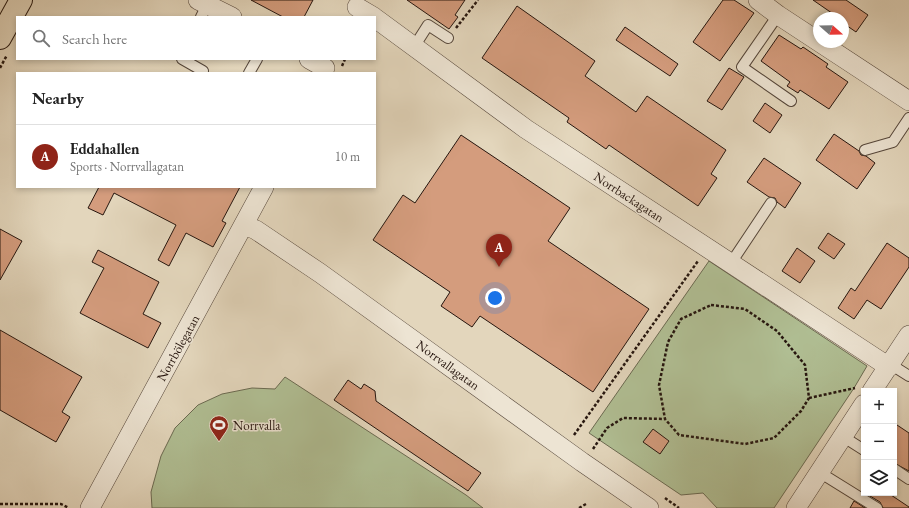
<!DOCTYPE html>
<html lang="en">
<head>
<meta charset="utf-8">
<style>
  body { margin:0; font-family:"EB Garamond",serif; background:#f2f2f2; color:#222 }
  .controls { position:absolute; right:12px; bottom:12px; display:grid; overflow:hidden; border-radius:0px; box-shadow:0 2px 6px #0003 }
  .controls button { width:36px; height:36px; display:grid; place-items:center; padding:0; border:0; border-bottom:1px solid #e0e0e0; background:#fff; color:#222; font:20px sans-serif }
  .compass { position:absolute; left:813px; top:12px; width:36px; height:36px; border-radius:50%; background:#fff; box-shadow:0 2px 6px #0003; rotate:110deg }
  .you { position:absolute; left:495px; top:298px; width:14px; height:14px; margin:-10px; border:3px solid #fff; border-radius:50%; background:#1a73e8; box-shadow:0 0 0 6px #1a73e833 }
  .badge { display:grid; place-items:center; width:26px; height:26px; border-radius:50%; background:#8f2418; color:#fff; font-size:13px; font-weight:700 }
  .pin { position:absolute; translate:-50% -33px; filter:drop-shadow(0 1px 2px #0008) }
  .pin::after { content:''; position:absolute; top:21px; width:14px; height:12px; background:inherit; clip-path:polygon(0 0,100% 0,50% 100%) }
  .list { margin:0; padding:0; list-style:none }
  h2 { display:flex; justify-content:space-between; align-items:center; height:52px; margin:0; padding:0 16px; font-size:17px }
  h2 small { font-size:13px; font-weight:400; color:#767676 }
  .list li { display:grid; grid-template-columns:26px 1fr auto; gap:12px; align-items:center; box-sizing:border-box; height:64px; padding:0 16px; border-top:1px solid #e0e0e0 }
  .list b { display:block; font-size:15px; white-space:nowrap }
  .list p { margin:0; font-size:13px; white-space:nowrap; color:#767676 }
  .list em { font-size:13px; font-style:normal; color:#767676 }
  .icon { flex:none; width:22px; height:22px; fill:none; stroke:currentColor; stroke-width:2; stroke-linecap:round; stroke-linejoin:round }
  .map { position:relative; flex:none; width:909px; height:508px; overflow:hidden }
  .search { position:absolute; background:#fff; box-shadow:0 2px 6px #0003; left:16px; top:16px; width:360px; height:44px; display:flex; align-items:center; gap:10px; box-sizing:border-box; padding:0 14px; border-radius:0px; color:#767676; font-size:15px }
  .panel { position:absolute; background:#fff; box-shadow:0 2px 6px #0003; left:16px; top:72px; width:360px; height:116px; border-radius:0px }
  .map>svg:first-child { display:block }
  .green { fill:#b0be93; stroke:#6b6a51 }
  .building { fill:#d49c7d; stroke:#26160f }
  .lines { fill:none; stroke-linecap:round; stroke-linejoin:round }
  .lane-casing { stroke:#55463a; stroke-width:12 }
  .street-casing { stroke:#55463a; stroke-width:20 }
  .primary-casing { stroke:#26160f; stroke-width:24 }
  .path { stroke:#26160f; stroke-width:2.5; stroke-dasharray:3 2; stroke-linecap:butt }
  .lane { stroke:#ede4d3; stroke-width:10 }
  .street { stroke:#ede4d3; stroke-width:19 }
  .primary { stroke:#e3d6bc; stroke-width:22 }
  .labels { text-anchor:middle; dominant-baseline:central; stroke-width:3; stroke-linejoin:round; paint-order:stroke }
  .street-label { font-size:13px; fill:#26160f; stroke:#ede4d3 }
  .poi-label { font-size:13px; fill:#26160f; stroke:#ede4d3; text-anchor:start }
</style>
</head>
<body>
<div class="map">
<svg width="909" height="508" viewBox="0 0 909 508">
  <rect width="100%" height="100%" fill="#e3d6bc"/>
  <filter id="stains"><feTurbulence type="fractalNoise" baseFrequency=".005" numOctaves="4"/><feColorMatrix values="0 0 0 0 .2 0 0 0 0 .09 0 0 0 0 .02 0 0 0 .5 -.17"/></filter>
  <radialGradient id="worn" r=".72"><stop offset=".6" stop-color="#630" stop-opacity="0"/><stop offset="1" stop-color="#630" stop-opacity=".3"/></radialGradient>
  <path class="green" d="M709,261L867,366L854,388L774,508H717L703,493L681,495L589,433Z
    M285,377L466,495L483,508H152L151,492L161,456L175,428L198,405L222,394L252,388L275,389Z"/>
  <path class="building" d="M251,0H313L304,17H283Z
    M407,0H465L455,15L458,17L449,29Z
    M723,0H734L754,13L720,61L693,42Z
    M813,0H846L868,15L856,32L843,23V18H839Z
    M517,6L595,61L585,76L636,112L647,96L726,150L711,174L717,178L698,206L609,145L606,149L567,122L569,118L482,58Z
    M625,27L678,64L670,76L616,40Z
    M779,35L801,49L803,47L828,64L826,67L848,82L829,109L800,90L798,93L787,86L790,82L761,61Z
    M729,68L744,77L722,110L707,101Z
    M765,103L782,115L770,133L753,121Z
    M834,134L859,151L861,155L866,156L875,163L857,189L816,160Z
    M461,135L570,208L548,241L649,309L593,392L480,316L472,327L441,306L450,292L373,240L403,195L415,203Z
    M764,158L801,183L785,208L777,202L775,198L769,197L747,182Z
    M99,187H240L222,221L226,223L213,247L186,233L169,266L158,260L176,225L114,193L103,215L88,208Z
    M0,229L22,241L0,280Z
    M828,233L845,244L834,259L818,248Z
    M887,243L909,258V267L881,309L867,300L854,319L838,308L851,288L855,291Z
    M797,248L815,261L800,283L782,271Z
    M98,250L159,282L143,314L161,323L148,348L80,313L104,268L92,262Z
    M0,330L82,377L62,412L70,417L56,442L0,410Z
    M348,380L361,389L364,384L375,391L376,401L481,473L468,491L334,400Z
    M894,423L909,433V471L894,463Z
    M653,429L669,441L660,454L643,442Z
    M865,493H888L909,507V508H883L880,502Z
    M854,501L865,508H850Z"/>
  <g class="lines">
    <g class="lane-casing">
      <path id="lane" d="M778,15L742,67L791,101
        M201,17L207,5
        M414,47L428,25L448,38
        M182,59L203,71L202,73
        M249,73L257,59
        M865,150L893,142L909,118
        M731,263L771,203
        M890,364L909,376
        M842,436L864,450
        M894,469L909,479
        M819,472L877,508"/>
    </g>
    <g class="street-casing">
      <path id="street" d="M198,0L232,17
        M758,0L778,15L909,101
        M357,7L374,17
        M375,18L526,129L889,367
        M309,59L325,68
        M245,225L256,230L320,273L582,462L649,508
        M872,391L909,335
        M90,508L264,187
        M796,508L864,404"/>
    </g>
    <g class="primary-casing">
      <path id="primary" d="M0,38L21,0"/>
    </g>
    <path class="path" d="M456,28L478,0
      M342,66L345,59
      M0,68L7,55
      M711,305L745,309L777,331L805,365L809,398L801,411L774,438L745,444L679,435L665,419L659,385L668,342L681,319Z
      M809,398L855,388
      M574,435L698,261
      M593,449L607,428L623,418L665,419
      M665,498L679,508
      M0,504H61L69,508
      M579,508L586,504"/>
    <use href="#lane" class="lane"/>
    <use href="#street" class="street"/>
    <use href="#primary" class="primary"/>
  </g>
  <defs>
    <g id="stadium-pin" transform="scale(1)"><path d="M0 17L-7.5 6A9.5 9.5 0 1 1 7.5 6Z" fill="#8f2418" stroke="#ede4d3"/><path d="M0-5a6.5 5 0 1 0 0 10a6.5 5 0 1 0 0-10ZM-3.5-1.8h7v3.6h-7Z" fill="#fff"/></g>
  </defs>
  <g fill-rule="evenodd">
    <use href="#stadium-pin" x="219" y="425"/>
  </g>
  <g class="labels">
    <g class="street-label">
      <text transform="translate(629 197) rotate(33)">Norrbackagatan</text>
      <text transform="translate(178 348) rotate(-61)">Norrbölegatan</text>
      <text transform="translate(448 365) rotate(36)">Norrvallagatan</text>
    </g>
    <g class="poi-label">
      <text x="233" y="425">Norrvalla</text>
    </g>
  </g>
  <rect width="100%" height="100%" filter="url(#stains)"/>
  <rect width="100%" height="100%" fill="url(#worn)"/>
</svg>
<div class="controls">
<button>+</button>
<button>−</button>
<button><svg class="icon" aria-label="layers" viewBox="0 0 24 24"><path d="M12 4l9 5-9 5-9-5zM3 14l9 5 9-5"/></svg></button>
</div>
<svg class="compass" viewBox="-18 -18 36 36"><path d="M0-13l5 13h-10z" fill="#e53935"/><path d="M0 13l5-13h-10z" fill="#767676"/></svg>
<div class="you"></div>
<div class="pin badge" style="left:499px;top:267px">A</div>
<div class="search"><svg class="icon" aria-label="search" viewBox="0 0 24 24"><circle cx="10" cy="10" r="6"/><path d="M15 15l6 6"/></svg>Search here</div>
<section class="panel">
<h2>Nearby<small></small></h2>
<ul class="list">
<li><span class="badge">A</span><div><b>Eddahallen</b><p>Sports · Norrvallagatan</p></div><em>10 m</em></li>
</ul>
</section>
</div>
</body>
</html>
